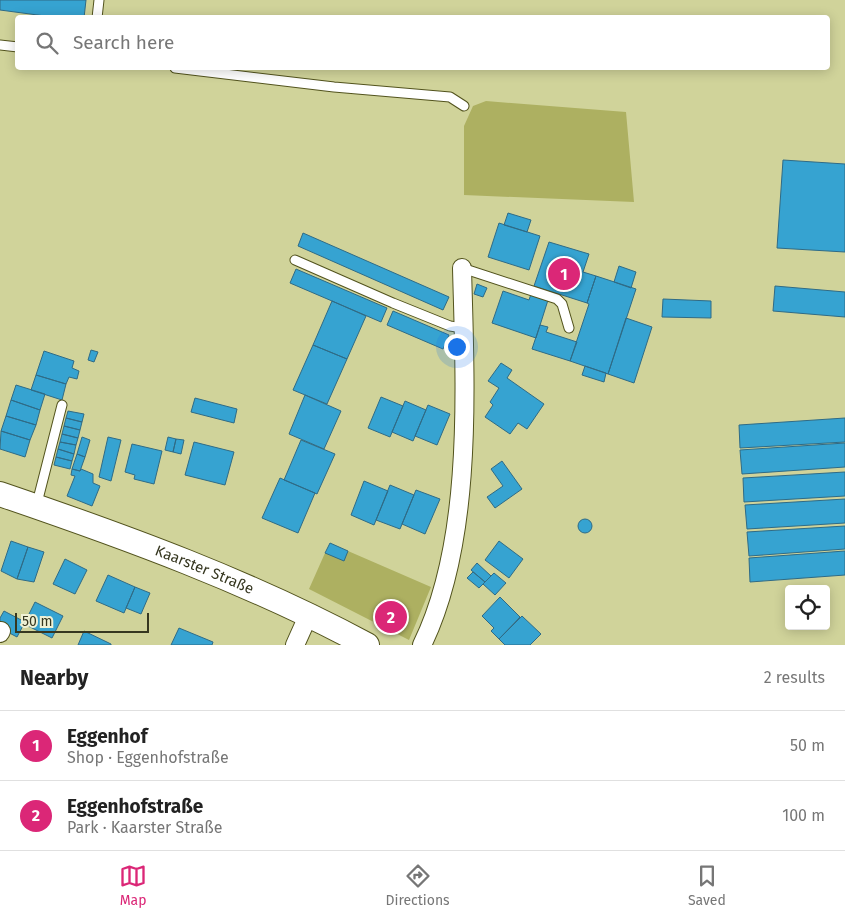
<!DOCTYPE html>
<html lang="en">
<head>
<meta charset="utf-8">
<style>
  body { margin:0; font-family:"Fira Sans",sans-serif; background:#f6f6f6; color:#222 }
  .controls { position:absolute; right:15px; bottom:15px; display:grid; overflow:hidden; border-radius:5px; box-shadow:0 2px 12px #0003 }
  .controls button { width:45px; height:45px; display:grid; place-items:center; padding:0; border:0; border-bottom:1px solid #e0e0e0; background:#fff; color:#222; font:25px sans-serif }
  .scale { position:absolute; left:15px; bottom:12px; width:134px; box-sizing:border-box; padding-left:5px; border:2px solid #363720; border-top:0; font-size:14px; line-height:18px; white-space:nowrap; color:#363720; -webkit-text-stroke:4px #eff1d5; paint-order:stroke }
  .you { position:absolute; left:456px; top:346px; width:18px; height:18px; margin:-12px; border:4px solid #fff; border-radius:50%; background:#1a73e8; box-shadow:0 0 0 8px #1a73e833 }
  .badge { display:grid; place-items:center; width:32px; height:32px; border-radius:50%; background:#db2777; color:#fff; font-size:16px; font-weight:700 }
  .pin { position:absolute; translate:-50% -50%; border:2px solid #fff; box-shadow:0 1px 5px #0006 }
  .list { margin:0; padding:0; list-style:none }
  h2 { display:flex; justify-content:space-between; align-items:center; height:65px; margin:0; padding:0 20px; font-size:21px }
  h2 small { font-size:16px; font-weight:400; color:#767676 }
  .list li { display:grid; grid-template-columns:32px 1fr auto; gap:15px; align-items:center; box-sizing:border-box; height:70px; padding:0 20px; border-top:1px solid #e0e0e0 }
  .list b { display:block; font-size:19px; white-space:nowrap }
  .list p { margin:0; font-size:16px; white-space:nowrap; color:#767676 }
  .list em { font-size:16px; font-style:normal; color:#767676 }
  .icon { flex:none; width:28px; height:28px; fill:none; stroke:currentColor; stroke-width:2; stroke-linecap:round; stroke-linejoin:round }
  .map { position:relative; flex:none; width:845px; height:645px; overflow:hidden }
  .search { position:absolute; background:#fff; box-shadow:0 2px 12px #0003; left:15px; right:15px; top:15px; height:55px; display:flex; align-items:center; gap:12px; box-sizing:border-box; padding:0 18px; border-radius:5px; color:#767676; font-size:19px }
  .sheet { height:205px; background:#fff }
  nav { display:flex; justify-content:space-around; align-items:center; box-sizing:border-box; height:70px; border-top:1px solid #e0e0e0; background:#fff; font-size:14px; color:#767676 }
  nav a { display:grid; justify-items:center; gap:2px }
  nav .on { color:#db2777 }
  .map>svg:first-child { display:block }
  .green { fill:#adb061 }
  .building { fill:#36a3d1; stroke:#2f6b86 }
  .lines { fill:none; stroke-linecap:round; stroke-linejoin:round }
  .service-casing { stroke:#52531d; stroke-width:11 }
  .minor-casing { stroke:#52531d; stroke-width:20 }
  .secondary-casing { stroke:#52531d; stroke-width:26 }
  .service { stroke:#fff; stroke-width:9 }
  .minor { stroke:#fff; stroke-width:18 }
  .secondary { stroke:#fff; stroke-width:24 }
  .labels { text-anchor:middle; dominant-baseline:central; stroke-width:4; stroke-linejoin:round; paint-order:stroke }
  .street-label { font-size:15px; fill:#363720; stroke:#eff1d5 }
</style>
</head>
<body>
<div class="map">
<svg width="845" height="645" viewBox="0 0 845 645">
  <rect width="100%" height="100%" fill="#d0d39a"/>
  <path class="green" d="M486,101L626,112L634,202L464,195V126L473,106Z
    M348,551L431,587L409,640L309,589L325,553Z"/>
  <path class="building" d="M0,0H86L84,18H60L0,10Z
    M783,160L845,164V252L777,248Z
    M508,213L531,220L527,232L504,225Z
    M499,223L540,236L529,270L488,257Z
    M303,233L449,297L443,310L298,246Z
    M549,242L589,254L583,272L596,276L587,303L534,286Z
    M619,266L636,272L631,288L614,282Z
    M296,269L387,308L381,322L290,283Z
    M596,276L636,289L608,374L570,361L589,304L587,303Z
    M477,284L487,288L483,297L474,294Z
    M775,286L845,292V317L773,311Z
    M503,291L529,300L531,294L548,300L536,338L492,323Z
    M663,299L711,301V318L662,317Z
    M332,301L366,316L347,359L313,345Z
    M393,311L449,335L443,349L387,325Z
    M626,318L652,327L634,383L608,374Z
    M540,325L548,327L546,332L577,342L570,361L532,349Z
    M313,345L347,359L327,404L293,390Z
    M91,350L98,352L94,362L88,360Z
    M44,351L74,361L72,368L79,371L77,379L69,377L66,384L36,375Z
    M501,363L512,370L507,378L544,404L527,429L518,423L510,434L485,417L493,405L490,402L499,388L488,381Z
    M585,366L606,373L604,382L582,375Z
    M36,375L66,384L62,400L31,390Z
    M16,385L45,394L40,410L11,400Z
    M305,395L341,411L324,449L289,434Z
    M381,397L403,406L390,437L368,428Z
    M195,398L237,409L234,423L191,412Z
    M11,400L40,410L36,425L6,416Z
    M405,401L426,410L413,441L392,432Z
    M428,405L450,414L437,445L415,436Z
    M68,411L84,414L82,422L66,418Z
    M6,416L36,425L30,440L1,431Z
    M66,418L82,422L80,430L64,426Z
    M845,418V442L740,448L739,425Z
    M64,426L80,430L78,438L62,434Z
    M1,431L30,440L25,457L0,449Z
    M62,434L78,438L76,445L60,442Z
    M82,437L90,440L85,457L77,454Z
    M108,437L121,440L111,481L99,477Z
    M168,437L176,439L173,452L165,450Z
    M176,439L184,440L181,454L173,452Z
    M301,440L335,454L317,494L284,480Z
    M60,442L76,445L74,454L58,449Z
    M194,442L234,452L225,485L185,475Z
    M845,443V467L742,474L740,450Z
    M132,444L162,451L154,484L134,479L135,475L125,472Z
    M58,449L74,454L72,461L56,457Z
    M77,454L85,457L80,471L72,469Z
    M56,457L72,461L70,469L54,465Z
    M502,461L522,489L495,508L487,497L503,486L491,469Z
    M72,469L80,471L81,469L93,474V483L100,486L92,506L67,496L75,476L71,475Z
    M845,472V496L744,502L743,478Z
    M280,478L315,493L298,533L262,518Z
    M364,481L388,491L374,525L351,515Z
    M390,485L414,495L400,529L376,520Z
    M416,490L440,499L425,534L402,524Z
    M845,499V523L747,529L745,505Z
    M578 526a7 7 0 1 1 14 0a7 7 0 1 1-14 0Z
    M845,526V549L749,556L747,532Z
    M11,541L28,547L17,579L1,571Z
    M499,541L523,559L509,578L485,560Z
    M330,543L348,551L344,561L325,553Z
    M28,547L44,552L34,582L17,579Z
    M845,551V575L750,582L749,558Z
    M65,559L87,570L75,594L53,584Z
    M477,563L491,576L485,582L471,570Z
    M473,572L485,582L479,588L467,578Z
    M494,573L506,583L495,595L483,584Z
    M108,575L135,587L124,613L96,601Z
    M135,587L150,593L141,614L126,608Z
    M500,597L520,617L499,639L491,631L494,628L482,616Z
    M35,602L63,616L52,638L24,624Z
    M4,611L25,622L17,637L0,628V618Z
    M522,616L541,634L530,645H505L499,639Z
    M179,628L213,642L212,645H171Z
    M84,631L111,644V645H78Z"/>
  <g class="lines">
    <g class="service-casing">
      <path id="service" d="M97,18L99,0
        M0,45L18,47
        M175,68L334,87L450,97L464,106
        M295,260L393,303L450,326L463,328
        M462,268L557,299L562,304L569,328
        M36,507L62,405"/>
    </g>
    <g class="minor-casing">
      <path id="minor" d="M0,633L1,631
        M295,645L308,616
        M422,645C474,539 465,384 462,268"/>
    </g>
    <g class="secondary-casing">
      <g id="secondary">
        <path id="s1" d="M0,494C126,537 250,582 367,645"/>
      </g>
    </g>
    <use href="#service" class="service"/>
    <use href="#minor" class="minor"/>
    <use href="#secondary" class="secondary"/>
  </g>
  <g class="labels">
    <g class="street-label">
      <text stroke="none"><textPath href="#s1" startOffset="218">Kaarster Straße</textPath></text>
    </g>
  </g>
</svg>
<div class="controls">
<button><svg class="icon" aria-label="locate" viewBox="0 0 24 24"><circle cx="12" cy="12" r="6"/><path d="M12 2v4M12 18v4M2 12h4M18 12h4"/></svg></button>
</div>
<div class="scale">50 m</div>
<div class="you"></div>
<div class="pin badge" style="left:564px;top:274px">1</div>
<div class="pin badge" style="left:391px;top:617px">2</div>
<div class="search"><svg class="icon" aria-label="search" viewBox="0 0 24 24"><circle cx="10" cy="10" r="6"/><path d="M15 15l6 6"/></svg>Search here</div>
</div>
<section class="sheet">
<h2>Nearby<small>2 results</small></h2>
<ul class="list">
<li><span class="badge">1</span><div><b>Eggenhof</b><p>Shop · Eggenhofstraße</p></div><em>50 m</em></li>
<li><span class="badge">2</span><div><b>Eggenhofstraße</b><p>Park · Kaarster Straße</p></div><em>100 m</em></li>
</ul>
</section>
<nav>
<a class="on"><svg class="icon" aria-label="map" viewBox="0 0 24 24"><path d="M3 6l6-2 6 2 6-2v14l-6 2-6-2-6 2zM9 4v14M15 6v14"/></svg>Map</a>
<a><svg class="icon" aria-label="directions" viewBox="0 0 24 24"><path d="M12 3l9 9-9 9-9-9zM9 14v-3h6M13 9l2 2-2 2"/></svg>Directions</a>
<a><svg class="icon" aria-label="saved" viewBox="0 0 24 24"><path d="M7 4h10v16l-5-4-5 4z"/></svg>Saved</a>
</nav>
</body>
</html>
